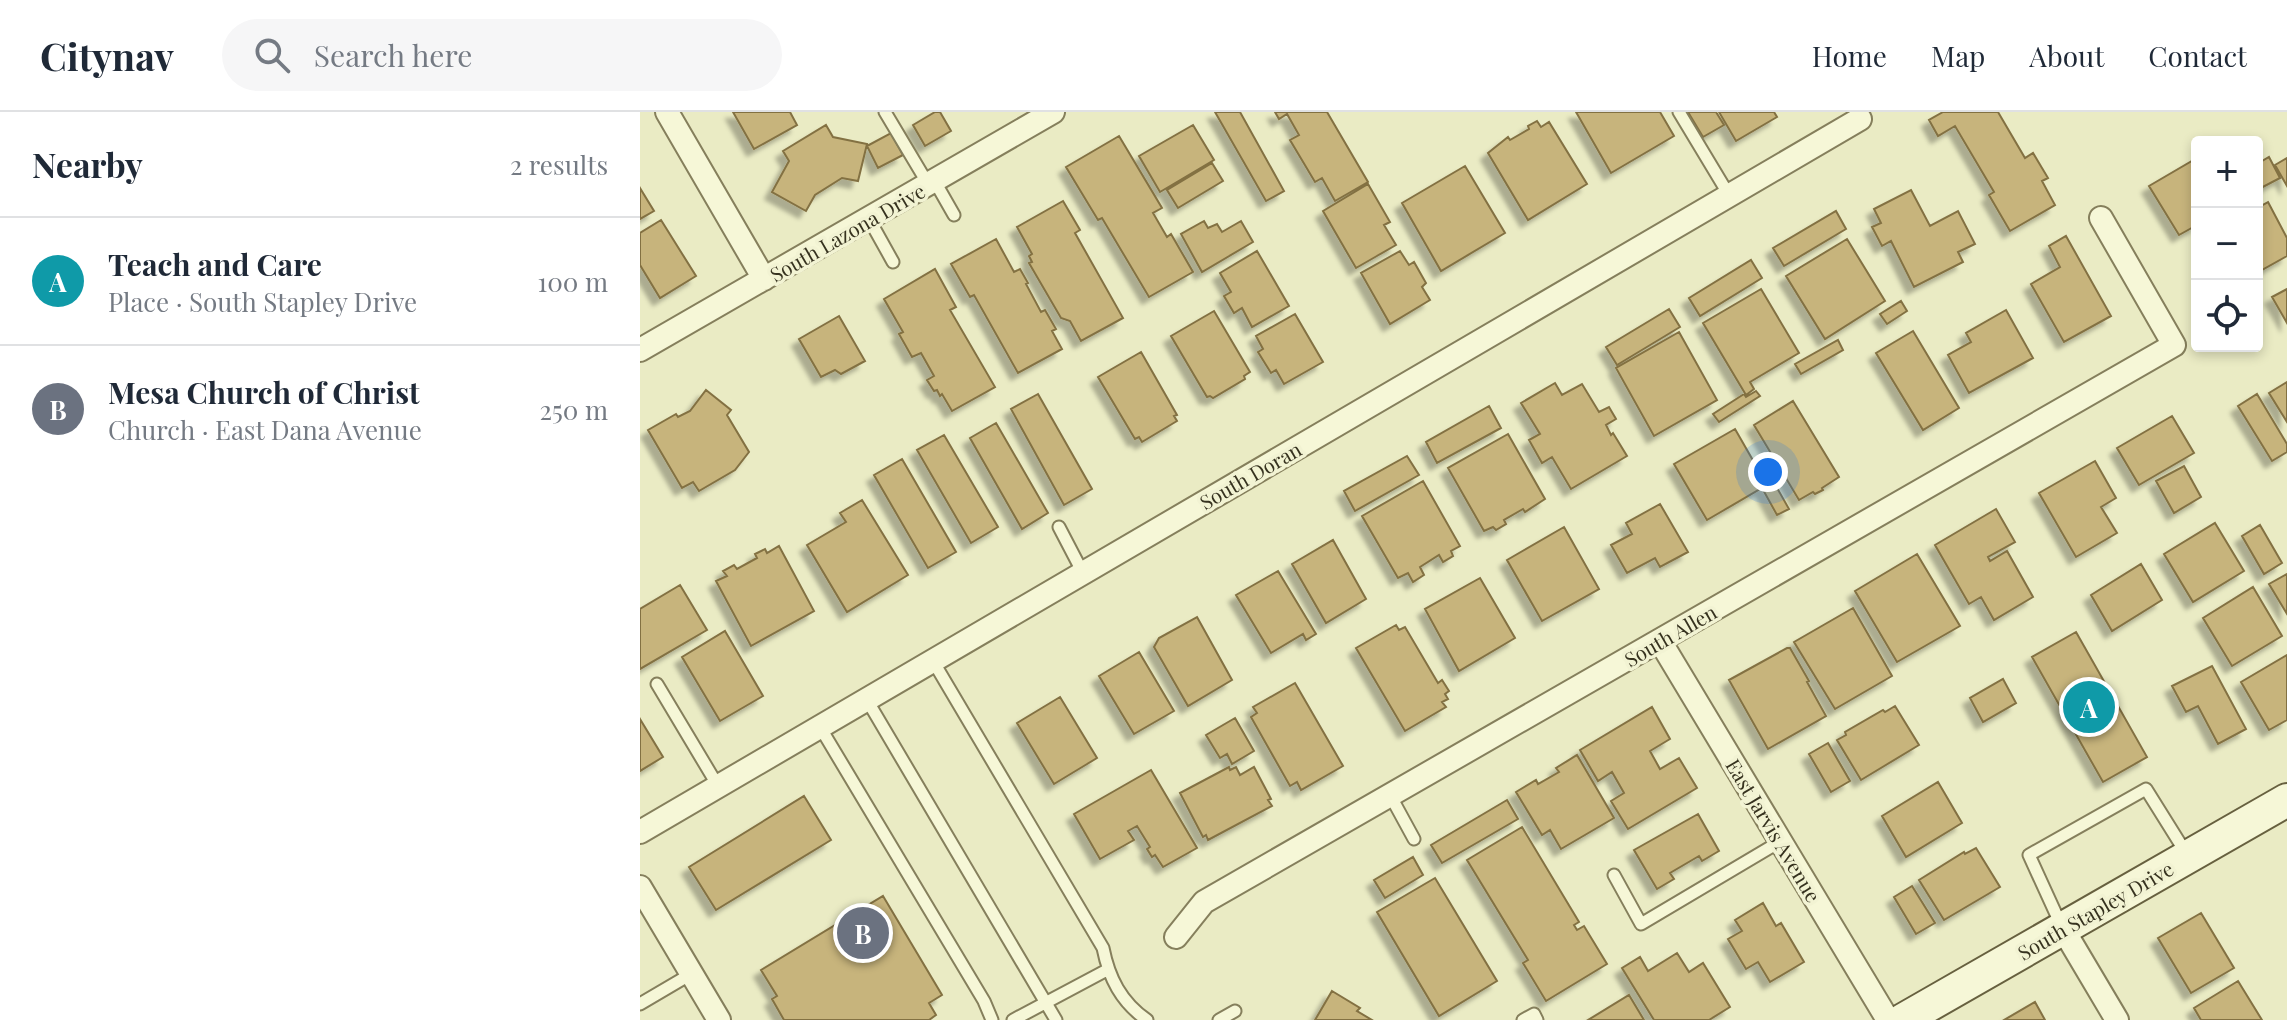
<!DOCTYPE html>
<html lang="en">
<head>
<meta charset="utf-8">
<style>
  body { margin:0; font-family:"Playfair Display",serif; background:#f6f6f7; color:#1f2937 }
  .controls { position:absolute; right:24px; top:24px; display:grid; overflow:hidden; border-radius:8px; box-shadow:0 4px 12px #0003 }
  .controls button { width:72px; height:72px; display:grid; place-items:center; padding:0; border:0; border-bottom:2px solid #e0e1e3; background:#fff; color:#1f2937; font:40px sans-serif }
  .you { position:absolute; left:1128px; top:360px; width:28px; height:28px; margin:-20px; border:6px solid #fff; border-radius:50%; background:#1a73e8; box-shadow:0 0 0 12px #1a73e833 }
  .badge { display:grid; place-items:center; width:52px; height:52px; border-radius:50%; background:#7c3aed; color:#fff; font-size:26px; font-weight:700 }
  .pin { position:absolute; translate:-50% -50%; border:4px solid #fff; box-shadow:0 2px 8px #0006 }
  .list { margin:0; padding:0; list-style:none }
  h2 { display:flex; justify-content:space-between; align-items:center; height:104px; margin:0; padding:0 32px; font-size:34px }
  h2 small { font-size:26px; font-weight:400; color:#747a83 }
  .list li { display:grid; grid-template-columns:52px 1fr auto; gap:24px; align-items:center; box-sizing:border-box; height:128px; padding:0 32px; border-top:2px solid #e0e1e3 }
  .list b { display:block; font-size:30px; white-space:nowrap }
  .list p { margin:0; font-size:26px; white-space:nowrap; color:#747a83 }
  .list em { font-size:26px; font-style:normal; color:#747a83 }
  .icon { flex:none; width:44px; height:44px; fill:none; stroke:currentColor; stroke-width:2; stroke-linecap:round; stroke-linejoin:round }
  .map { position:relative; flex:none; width:1647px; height:908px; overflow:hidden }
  header { display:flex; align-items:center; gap:48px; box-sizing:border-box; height:112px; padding:0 40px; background:#fff; border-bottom:2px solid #e0e1e3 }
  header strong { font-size:38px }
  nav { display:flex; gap:44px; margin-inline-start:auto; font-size:28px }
  .search { width:560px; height:72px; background:#f6f6f7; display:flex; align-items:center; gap:20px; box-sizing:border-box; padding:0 28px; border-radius:44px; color:#747a83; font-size:30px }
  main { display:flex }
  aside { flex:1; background:#fff }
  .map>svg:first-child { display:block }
  .building { fill:#c7b47c; stroke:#837143; stroke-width:2; filter:url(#shadow) }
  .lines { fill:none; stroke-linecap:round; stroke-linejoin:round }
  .service-casing { stroke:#857f5c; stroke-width:15 }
  .minor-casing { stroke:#857f5c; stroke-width:26 }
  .secondary-casing { stroke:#67603f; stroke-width:36 }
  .service { stroke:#f6f7d7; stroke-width:11 }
  .minor { stroke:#f6f7d7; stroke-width:22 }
  .secondary { stroke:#f6f7d7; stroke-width:32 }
  .labels { text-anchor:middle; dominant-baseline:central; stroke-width:7; stroke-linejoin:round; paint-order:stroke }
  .street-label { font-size:20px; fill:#36321f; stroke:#f2f3d3 }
</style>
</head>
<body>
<header>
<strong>Citynav</strong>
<div class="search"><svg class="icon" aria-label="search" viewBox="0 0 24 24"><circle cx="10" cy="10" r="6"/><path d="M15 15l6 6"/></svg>Search here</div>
<nav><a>Home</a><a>Map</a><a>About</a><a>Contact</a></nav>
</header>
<main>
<aside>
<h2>Nearby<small>2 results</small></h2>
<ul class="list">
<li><span class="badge" style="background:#0f9aa8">A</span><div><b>Teach and Care</b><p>Place · South Stapley Drive</p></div><em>100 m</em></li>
<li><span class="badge" style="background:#6b7280">B</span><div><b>Mesa Church of Christ</b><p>Church · East Dana Avenue</p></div><em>250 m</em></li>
</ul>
</aside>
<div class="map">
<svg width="1647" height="908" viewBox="0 0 1647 908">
  <defs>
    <filter id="shadow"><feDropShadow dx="-7" dy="7" stdDeviation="2" flood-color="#0004"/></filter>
  </defs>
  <rect width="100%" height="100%" fill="#eaebc4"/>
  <path class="building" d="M93,0H150L157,13L114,37Z
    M295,0H300L311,19L285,34L273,13Z
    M575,0H600L644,79L626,89Z
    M635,0H687L728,70L695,89L682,66L675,70L650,28L659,23L647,2L639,7Z
    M936,0H1020L1034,24L971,61Z
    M1048,0H1076L1084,13L1063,25Z
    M1079,0H1134L1137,5L1096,29Z
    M1303,0H1358L1385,46L1393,41L1408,66L1402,69L1415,93L1370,119L1349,83L1354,80L1315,14L1298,24L1289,8Z
    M897,9L901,15L909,10L947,72L888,108L848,41L868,25L870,28L889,17L888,14Z
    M186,13L193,25L227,32L218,69L202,66L175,83L166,99L132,80L149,49L143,39Z
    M553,13L574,48L520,80L499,44Z
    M251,21L263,43L238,56L227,34Z
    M479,24L522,96L513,101L527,125L531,122L553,160L509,185L462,106L458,108L426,55Z
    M1629,45L1640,66L1617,78V52Z
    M1557,46V113L1539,123L1509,74Z
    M1647,46V74L1635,53Z
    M572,51L583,69L538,96L527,78Z
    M825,54L865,121L801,159L762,91Z
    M728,72L750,110L744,113L756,133L716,156L683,99Z
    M0,76L14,99L0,107Z
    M1271,78L1290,114L1318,99L1335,132L1318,140L1323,150L1274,175L1251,129L1242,134L1232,115L1241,111L1234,97Z
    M423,89L440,118L435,121L483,206L441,229L430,209L421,206L389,151L392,150L389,144L392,142L377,115Z
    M1628,90L1647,126V144L1620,159L1617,153V96Z
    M1196,99L1206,117L1144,154L1133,136Z
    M21,108L56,164L20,186L0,153V121Z
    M564,109L568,116L577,112L582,120L601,109L613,130L562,160L541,122Z
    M1426,124L1471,204L1424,230L1391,172L1420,155L1409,134Z
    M356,127L374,160L380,157L388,171L386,172L401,200L405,198L416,217L412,219L422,237L378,261L334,183L330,185L311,152Z
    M1207,127L1245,189L1185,227L1146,164Z
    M617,139L649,194L612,215L602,196L594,201L584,184L591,180L580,161Z
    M760,139L769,153L774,150L786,171L782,175L790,188L750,212L721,161Z
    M1111,148L1122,166L1060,204L1049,186Z
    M295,157L316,195L310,198L355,275L312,299L302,282L300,284L297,278L294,279L287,268L294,264L281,241L272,245L259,222L263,220L244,187Z
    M1121,177L1159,241L1110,270L1114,277L1106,283L1063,211Z
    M1647,177V211L1632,185Z
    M1261,189L1267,199L1247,212L1240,202Z
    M1029,197L1040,215L977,253L966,235Z
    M1366,198L1393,246L1329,281L1308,243L1331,230L1326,221Z
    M574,199L610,260L604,264L605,267L573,286L570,284L567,285L531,224Z
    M655,202L683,250L644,272L636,258L631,261L618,240L623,237L616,224Z
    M199,204L225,249L201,262L195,258L181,265L159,227Z
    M1273,219L1319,296L1283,318L1236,241Z
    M1039,220L1077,288L1014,324L976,256Z
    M1198,228L1203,238L1161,262L1155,252Z
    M501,240L537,303L534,304L537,309L502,330L499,325L495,327L458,265Z
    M1647,270V310L1629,281Z
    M915,271L922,283L942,272L959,300L969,295L976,307L966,313L971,323L973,321L987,344L931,377L912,345L902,351L889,328L900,322L881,291Z
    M66,278L91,298L87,303L109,340L95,358L59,379L53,370L42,376L8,318L36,302L38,305L50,299Z
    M1116,279L1120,284L1079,310L1073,302L1104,282L1106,285Z
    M398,282L452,377L424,393L371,297Z
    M1617,282L1647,332V340L1632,349L1598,294Z
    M1153,289L1199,365L1182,376L1183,378L1175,382L1173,380L1159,388L1114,313Z
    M849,294L861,316L797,351L786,330Z
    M1532,304L1554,341L1499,373L1477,336Z
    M356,311L408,401L382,417L330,326Z
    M1095,317L1126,371L1132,367L1149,397L1137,403L1122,376L1067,408L1034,352Z
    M868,322L905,387L885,400L883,397L864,408L866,412L856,418L853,415L844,419L808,356Z
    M304,323L358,415L331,431L277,338Z
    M767,344L779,363L715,399L704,379Z
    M262,347L316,440L288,456L234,363Z
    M1455,349L1476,386L1461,395L1477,421L1436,445L1399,381Z
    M1544,354L1561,385L1534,401L1516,369Z
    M783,369L820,434L811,439L813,444L803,450L799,443L780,455L784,463L773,470L768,461L758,466L722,404Z
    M222,388L268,463L207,500L167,433L206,410L200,401Z
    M1020,392L1048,440L1020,455L1015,446L987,461L971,433L992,422L986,411Z
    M1356,397L1375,430L1348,445L1350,449L1367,439L1393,485L1354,508L1341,485L1329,492L1295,433Z
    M1575,411L1604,459L1553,490L1524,442Z
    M1620,413L1642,451L1624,462L1602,424Z
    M924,415L959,477L902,509L867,448Z
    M693,428L726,487L686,511L652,452Z
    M139,434L174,499L111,534L76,469L87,464L83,459L94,453L97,457L117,446L115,442L125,437L127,441Z
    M1277,442L1320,514L1257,550L1215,479Z
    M1501,452L1522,488L1472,519L1451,483Z
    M638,459L676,522L666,528L663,522L631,541L596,483Z
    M1647,462V502L1629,472Z
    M840,466L875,526L819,559L785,497Z
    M40,473L67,518L0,557V497Z
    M1613,475L1642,524L1592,554L1563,506Z
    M1213,496L1252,564L1195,597L1154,530Z
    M557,505L592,568L548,594L514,535L519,526Z
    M756,513L759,518L765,515L798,571L802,568L809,579L805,582L808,587L802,590L806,595L765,619L716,536Z
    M85,519L123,584L80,609L42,545Z
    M1436,520L1507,645L1463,670L1392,545Z
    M1147,536H1150L1169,569L1167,570L1186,604L1128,637L1089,568Z
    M499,540L534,599L494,622L459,564Z
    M1647,543V608L1629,618L1601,570Z
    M1572,554L1606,617L1578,632L1558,594L1546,600L1532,574Z
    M1363,567L1376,591L1343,610L1330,586Z
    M655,571L703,654L661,678L657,670L650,674L611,605L617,601L613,595Z
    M420,585L457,646L414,672L377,611Z
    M1255,594L1279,633L1221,668L1197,628L1206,623L1205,620L1243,598L1245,600Z
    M1012,595L1030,627L1010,639L1020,657L1039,646L1057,676L988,717L971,689L984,681L972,660L958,669L940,638Z
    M595,606L614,639L592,652L587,642L580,646L566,623Z
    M0,607L23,645L0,659Z
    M1188,631L1210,669L1191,680L1169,642Z
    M937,643L974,706L921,737L910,718L902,723L876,680L896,668L898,672L919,660L916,656Z
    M589,655L590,658L596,655L600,663L614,655L631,687L628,688L632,694L568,728L566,723L563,725L540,681Z
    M511,658L557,736L523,755L515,743L512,745L507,737L510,735L497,714L488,719L494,728L460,747L434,702Z
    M1298,670L1322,711L1266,745L1242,704Z
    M164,684L191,728L76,798L49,755Z
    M867,688L878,707L802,751L791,733Z
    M1058,702L1079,739L1062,749L1059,744L1030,761L1034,767L1017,777L994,738Z
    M882,715L939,810L934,813L937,818L944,814L967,852L906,889L883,851L888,848L827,748Z
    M1336,736L1360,775L1304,808L1279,768L1324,740L1325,742Z
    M773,745L783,763L745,786L734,768Z
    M795,766L857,869L799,904L737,800Z
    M1272,774L1295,811L1276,822L1254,785Z
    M243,784L302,883L289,891L296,903L289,908H144L132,887L137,884L121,858Z
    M1123,791L1136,814L1141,811L1164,850L1130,870L1118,850L1106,857L1088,827L1102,819L1095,808Z
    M1561,801L1594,856L1551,881L1518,826Z
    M1037,841L1049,860L1063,851L1090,895L1069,908H1014L982,856L1000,845L1008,859Z
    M1598,869L1622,908H1561L1554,896Z
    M692,879L720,896L717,899L732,908H675Z
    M989,883L1004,908H948Z
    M1395,890L1405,908H1364Z"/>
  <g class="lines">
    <g class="service-casing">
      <path id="service" d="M245,0L288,72
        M1039,0L1089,83
        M294,68L314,103
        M229,107L253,150
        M419,415L443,461
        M293,549L463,836C469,866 481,890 507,908
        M17,572L78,674
        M227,588L416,908
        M180,615L344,889L352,908
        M750,683L774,727
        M974,763L1001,812L1141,729
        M1421,813L1389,743L1506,677L1546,741
        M0,892L51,862
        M373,908L467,858
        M579,908L595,899
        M883,908L894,902L897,908"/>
    </g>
    <g class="minor-casing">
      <path id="minor" d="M27,0L124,167
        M0,238L413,0
        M1020,529L1248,908
        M0,720L1220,7
        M0,775L79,908
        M1423,817L1477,908
        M536,825L564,790L1534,233L1461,106"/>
    </g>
    <g class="secondary-casing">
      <path id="secondary" d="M1263,908L1647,688"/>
    </g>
    <use href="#service" class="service"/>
    <use href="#minor" class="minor"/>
    <use href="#secondary" class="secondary"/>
  </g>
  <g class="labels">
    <g class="street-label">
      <text transform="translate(207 120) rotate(-30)">South Lazona Drive</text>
      <text transform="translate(610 363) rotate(-30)">South Doran</text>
      <text transform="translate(1030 523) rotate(-30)">South Allen</text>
      <text transform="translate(1134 718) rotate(59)">East Jarvis Avenue</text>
      <text transform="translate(1455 798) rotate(-30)">South Stapley Drive</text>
    </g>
  </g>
</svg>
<div class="controls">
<button>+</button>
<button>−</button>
<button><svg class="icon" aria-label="locate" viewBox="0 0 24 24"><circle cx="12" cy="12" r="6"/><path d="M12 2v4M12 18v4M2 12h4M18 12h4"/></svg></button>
</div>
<div class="you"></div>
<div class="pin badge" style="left:1449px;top:595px;background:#0f9aa8">A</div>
<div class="pin badge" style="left:223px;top:821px;background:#6b7280">B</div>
</div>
</main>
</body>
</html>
